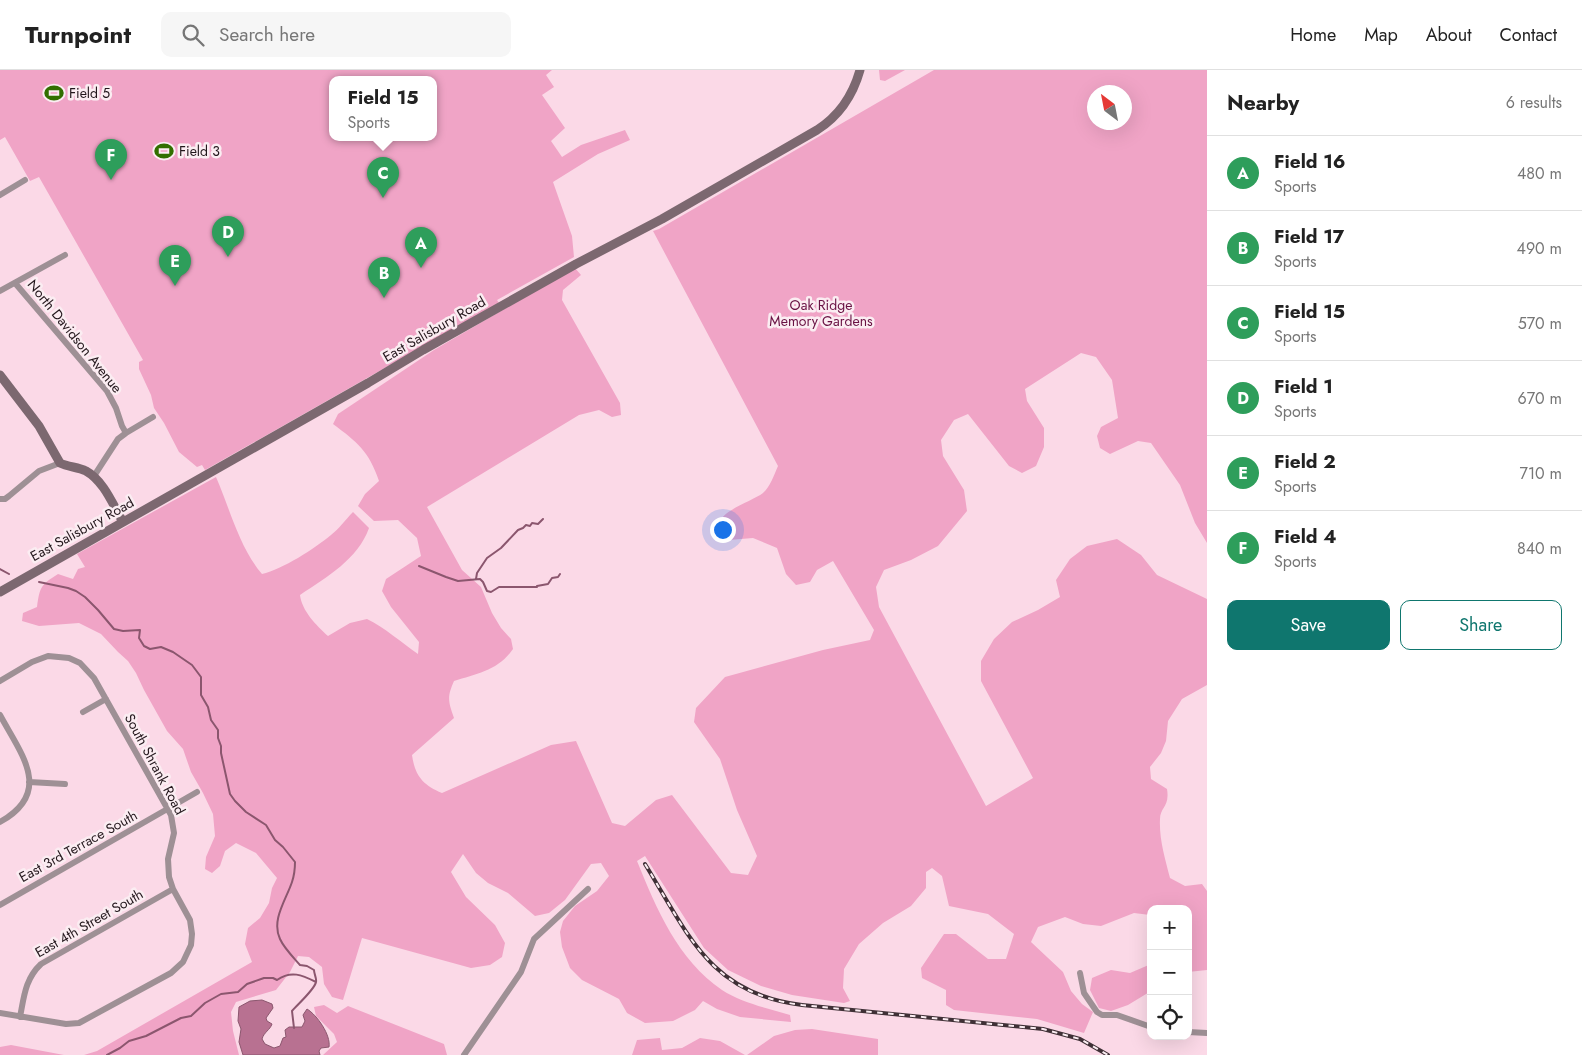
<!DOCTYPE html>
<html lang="en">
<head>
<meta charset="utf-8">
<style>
  body { margin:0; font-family:Jost,sans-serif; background:#f6f6f6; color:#222 }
  .controls { position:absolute; right:15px; bottom:15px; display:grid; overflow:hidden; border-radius:10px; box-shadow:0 5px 20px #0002 }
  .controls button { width:45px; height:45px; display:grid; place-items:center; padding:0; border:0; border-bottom:1px solid #e0e0e0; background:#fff; color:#222; font:25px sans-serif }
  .compass { position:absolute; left:1087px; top:15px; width:45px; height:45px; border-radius:50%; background:#fff; box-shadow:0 5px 20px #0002; rotate:328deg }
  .you { position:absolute; left:722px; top:459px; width:18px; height:18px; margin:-12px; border:4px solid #fff; border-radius:50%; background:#1a73e8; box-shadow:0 0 0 8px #1a73e833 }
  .badge { display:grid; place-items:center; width:32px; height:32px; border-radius:50%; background:#0f766e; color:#fff; font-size:16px; font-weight:700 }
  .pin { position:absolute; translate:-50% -41px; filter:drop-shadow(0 1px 2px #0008) }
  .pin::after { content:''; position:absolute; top:26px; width:18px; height:15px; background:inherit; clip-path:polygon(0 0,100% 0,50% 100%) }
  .popup { position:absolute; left:329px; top:6px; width:108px; height:65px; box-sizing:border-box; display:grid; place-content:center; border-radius:10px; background:#fff; filter:drop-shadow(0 1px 4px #0005); font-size:16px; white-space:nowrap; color:#767676 }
  .popup b { font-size:19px; color:#222 }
  .popup::after { content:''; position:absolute; left:50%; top:100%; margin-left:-10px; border:10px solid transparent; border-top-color:#fff }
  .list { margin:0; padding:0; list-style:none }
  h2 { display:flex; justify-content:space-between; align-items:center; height:65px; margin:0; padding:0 20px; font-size:21px }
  h2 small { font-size:16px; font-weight:400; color:#767676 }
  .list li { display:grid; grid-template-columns:32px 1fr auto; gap:15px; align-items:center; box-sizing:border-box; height:75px; padding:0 20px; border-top:1px solid #e0e0e0 }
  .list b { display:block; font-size:19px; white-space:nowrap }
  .list p { margin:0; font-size:16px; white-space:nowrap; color:#767676 }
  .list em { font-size:16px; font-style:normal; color:#767676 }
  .actions { display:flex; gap:10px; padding:15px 20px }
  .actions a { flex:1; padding:11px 0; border:1px solid #0f766e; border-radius:10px; text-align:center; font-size:18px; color:#0f766e }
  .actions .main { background:#0f766e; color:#fff }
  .icon { flex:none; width:28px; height:28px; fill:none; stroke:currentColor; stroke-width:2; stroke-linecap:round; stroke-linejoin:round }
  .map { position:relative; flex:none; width:1207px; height:985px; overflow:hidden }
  header { display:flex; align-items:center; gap:30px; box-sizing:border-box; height:70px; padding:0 25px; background:#fff; border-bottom:1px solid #e0e0e0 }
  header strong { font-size:24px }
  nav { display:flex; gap:28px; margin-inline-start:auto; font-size:18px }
  .search { width:350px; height:45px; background:#f6f6f6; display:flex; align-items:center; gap:12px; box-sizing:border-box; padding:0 18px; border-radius:10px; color:#767676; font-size:19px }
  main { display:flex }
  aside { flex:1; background:#fff }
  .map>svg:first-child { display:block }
  .green { fill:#f0a4c6; fill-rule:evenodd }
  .water { fill:#b87191; stroke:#8b566e }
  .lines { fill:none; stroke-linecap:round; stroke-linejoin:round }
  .stream { stroke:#8b566e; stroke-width:2 }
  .street { stroke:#9e9095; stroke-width:6 }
  .secondary { stroke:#7c6870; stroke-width:9 }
  .rail-casing { stroke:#3f3036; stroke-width:4 }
  .rail { stroke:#fbedf2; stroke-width:2; stroke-dasharray:5.5; stroke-linecap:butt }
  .labels { text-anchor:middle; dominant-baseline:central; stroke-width:5; stroke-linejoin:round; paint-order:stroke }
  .poi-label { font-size:14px; fill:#23171c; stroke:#fbedf2; text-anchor:start }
  .park-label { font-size:14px; fill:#691143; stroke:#fbedf2 }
  .street-label { font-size:14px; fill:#23171c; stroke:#fbedf2 }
</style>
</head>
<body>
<header>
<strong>Turnpoint</strong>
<div class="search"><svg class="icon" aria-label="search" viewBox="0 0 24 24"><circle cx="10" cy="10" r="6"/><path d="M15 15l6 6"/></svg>Search here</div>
<nav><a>Home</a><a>Map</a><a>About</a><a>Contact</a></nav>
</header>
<main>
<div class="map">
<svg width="1207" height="985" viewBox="0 0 1207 985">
  <rect width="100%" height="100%" fill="#fbd9e7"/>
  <path class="green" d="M0,0H552L546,5L554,17L542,25L565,58L551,71L562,87L581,75L625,60L630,70L598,84L553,112L572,166L574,187L497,230L499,233L205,400L202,395L197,397L179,382L164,353L154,338L151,325L139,299V292L143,290L39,107L30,111L5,67L0,70ZM333,9H433V67H333Z
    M879,0H905L885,11L880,10Z
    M934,0H1207V473L1195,453L1180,415L1151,373L1138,371L1110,384L1100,378L1097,366L1101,357L1118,348L1112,310L1096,287L1081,283L1025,319L1027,331L1044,358V377L1036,396L1022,403L1009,396L968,344L954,350L941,370L943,386L964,420L967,441L938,476L911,490L884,500L876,517L879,537L986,736L1033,708L981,611V591L994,569L1012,552L1038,540L1060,527L1056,510L1070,489L1087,476L1117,469L1141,485L1157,505L1207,529V615L1182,629L1168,651L1166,671L1161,683L1150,697L1151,709L1167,719C1170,737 1160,737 1160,749C1159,769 1165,788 1170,808L1185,816L1202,814L1207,821V900L1188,902V839H1151V846L1150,845L1134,843L1101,856L1083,854L1065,847L1038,857L1031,872L1063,902L1071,921L1082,934L1093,942L1084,963L1037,949L954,940L946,935V920L922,908L921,898L944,864H956L988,889H1006L1014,864L988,844L949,836L942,806L932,798L926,802V818L911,836L883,853L859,874L844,899L843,918L850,931L844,933L792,925L761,916L728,900L704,878L645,786L637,791C656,838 678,890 722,920C742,933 767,938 790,945L791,952L740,947L717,939L703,931L695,940L673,951L645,953L627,943L619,929L582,910L570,898L562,877L560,862L563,851L575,836L597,821L609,806L601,793L591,794L565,830L549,843L535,846L508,823L488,813L476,803L463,784L451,802L466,827L495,855L505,873L502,887L490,895L471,898L362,868L343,930L332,927L324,914L322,897L309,887L298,886L290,902L276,920L236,932L231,942L233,961L239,985H84L97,981L252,892L245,874L248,858L260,848L269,833L272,818L277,808L256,783L236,773L225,781L220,796L212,803L205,799L206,787L215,766L213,744L203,723L191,702L183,679L167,661L144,620L136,603L128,591L118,582L101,564L79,553L39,556L22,551L23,543L37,537C40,516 41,515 58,504L73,509L78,499L85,497L77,484L216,407C230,439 239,477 262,504C283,499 314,479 331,465C339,459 345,450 353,442L369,458C358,489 327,507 300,525C302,541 316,555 328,566L350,553L367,549C385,558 401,572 418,584L419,572L391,537L382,521L386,509L421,486L417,468L398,450L374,451L358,436L365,424L379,411C369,381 357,372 333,354L338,344L434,280L575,198L581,205L563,220L562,230L620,333L621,345L612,347L599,340L579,345L427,437L462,500L481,517L492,543L501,558L511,569L513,579C499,600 477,604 454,611C447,627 448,631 454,648L412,685C415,706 423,715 442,723L551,675L576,671L612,753L625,756L656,730L672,725L731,803L748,805L757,786L737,740L720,689L694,652L696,638L725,607L823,580L870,570L874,560L833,491L817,500L810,512L796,515L786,504L777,478L753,468L729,470C698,446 749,434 763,423C770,417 774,405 778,396L653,161L659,159ZM1094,22H1124V52H1094Z
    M1151,894V921L1128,935L1111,941L1099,938L1090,920L1092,908L1111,900L1130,903Z
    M324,935L337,943L348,936L444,974L447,985H323L337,972L334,964L316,946L314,937Z
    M812,959L878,969V985H747L774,966L795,960Z
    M660,968L662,980L682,978L700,968L720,971L745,985H632L637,970Z
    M11,975L64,985H0V977Z"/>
  <path class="water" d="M262,930L272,934L273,938L266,948L267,951L272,954C270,960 264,962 262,969L265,974L274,978L280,976L283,968L286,967L285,960L289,957H302L305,951L303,945L307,939C317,945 331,965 329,977L321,978L319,981L320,985H243L239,972L241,959L238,951L239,937L250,931Z"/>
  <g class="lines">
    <path class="stream" d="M419,496L446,507L458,511L480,509L483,512L487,521L491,522L499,517H537V516L548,514L552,508L558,507L560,504
      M0,499L9,504
      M476,509L477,503L487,488L501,478L518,460L523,458L526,455L530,456L532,453L538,454L543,449
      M39,512L68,518L76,521L85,527L98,540L114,559L123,561L140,560L139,568L144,576L150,579L161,577L173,582L192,595L201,607V625L208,637L211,650L218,660V668L221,676V683L230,724L235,731L246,742L266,755L275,770L283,777L295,792C295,799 294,806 292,812C286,830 271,850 280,869C284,878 293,887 300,895L307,896L314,900C314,904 317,909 316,912C315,919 297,935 292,941L294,958
      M107,985L120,978L129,971L146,966L181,948L191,946L205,933L221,924L238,922L247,914L264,908H273L277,910C291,900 302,905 316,912"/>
    <path class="street" d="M0,125L25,110
      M15,213L107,321L116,338L122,356L126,363
      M0,221L65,185
      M94,406L118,369L126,363L153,347
      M0,429H5L9,426L39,401L60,393
      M0,611L32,592L48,586L69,588L80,593L94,608L171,745L174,763L168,789L169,807L173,819L190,850L192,864L191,875L183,892L171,903L79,953L66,954L0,943
      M83,642L106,629
      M0,645C21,684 54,722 0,752
      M29,712L65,714
      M0,835L197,722
      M1080,903L1084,923L1097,942L1102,945H1117L1151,957
      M20,947C24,927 25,909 41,894L173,819
      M1188,962L1207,963
      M464,985L521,902L534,869L588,819"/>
    <path class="secondary" d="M0,305L39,356L60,393C68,397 78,397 86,401C104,411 113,435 123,452
      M0,522L368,313L423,280L576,194L662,149L817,60C839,46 853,25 860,0"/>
    <g class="rail-casing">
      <path id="rail" d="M645,794C688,864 710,924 802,935L1043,959L1080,969L1108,985"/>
    </g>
    <use href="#rail" class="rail"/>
  </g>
  <defs>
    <g id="stadium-bare" transform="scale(1.5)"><path d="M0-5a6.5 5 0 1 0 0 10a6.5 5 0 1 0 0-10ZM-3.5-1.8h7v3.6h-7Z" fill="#326f00" stroke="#fbedf2" stroke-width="2.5" paint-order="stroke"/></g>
  </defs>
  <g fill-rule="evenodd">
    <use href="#stadium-bare" x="54" y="23"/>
    <use href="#stadium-bare" x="164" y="81"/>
  </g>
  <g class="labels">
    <g class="poi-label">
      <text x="69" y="23">Field 5</text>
      <text x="179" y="81">Field 3</text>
    </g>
    <g class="park-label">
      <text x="821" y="235">Oak Ridge<tspan x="821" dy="16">Memory Gardens</tspan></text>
    </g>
    <g class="street-label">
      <text transform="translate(434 259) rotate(-30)">East Salisbury Road</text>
      <text transform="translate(75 266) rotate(51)">North Davidson Avenue</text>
      <text transform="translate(82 459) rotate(-29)">East Salisbury Road</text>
      <text transform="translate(155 694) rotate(62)">South Shrank Road</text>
      <text transform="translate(78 776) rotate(-29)">East 3rd Terrace South</text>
      <text transform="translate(89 853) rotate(-30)">East 4th Street South</text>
    </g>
  </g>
</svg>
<div class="controls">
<button>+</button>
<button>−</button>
<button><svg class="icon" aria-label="locate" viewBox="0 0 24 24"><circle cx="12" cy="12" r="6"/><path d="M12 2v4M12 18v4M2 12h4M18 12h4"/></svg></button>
</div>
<svg class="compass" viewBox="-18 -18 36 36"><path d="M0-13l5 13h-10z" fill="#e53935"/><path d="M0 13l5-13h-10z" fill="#767676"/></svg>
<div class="you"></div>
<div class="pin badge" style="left:421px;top:198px;background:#2e9e5b">A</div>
<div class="pin badge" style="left:384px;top:228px;background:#2e9e5b">B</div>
<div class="pin badge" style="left:383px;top:128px;background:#2e9e5b">C</div>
<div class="popup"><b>Field 15</b>Sports</div>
<div class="pin badge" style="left:228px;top:187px;background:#2e9e5b">D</div>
<div class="pin badge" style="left:175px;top:216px;background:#2e9e5b">E</div>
<div class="pin badge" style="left:111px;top:110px;background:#2e9e5b">F</div>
</div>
<aside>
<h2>Nearby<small>6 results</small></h2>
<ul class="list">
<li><span class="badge" style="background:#2e9e5b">A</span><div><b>Field 16</b><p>Sports</p></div><em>480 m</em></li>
<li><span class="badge" style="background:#2e9e5b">B</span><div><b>Field 17</b><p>Sports</p></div><em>490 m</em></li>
<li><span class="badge" style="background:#2e9e5b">C</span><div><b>Field 15</b><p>Sports</p></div><em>570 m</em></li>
<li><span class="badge" style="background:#2e9e5b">D</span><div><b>Field 1</b><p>Sports</p></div><em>670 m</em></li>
<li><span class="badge" style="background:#2e9e5b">E</span><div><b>Field 2</b><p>Sports</p></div><em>710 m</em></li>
<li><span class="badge" style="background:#2e9e5b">F</span><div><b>Field 4</b><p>Sports</p></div><em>840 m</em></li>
</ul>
<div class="actions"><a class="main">Save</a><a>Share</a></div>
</aside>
</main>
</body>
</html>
